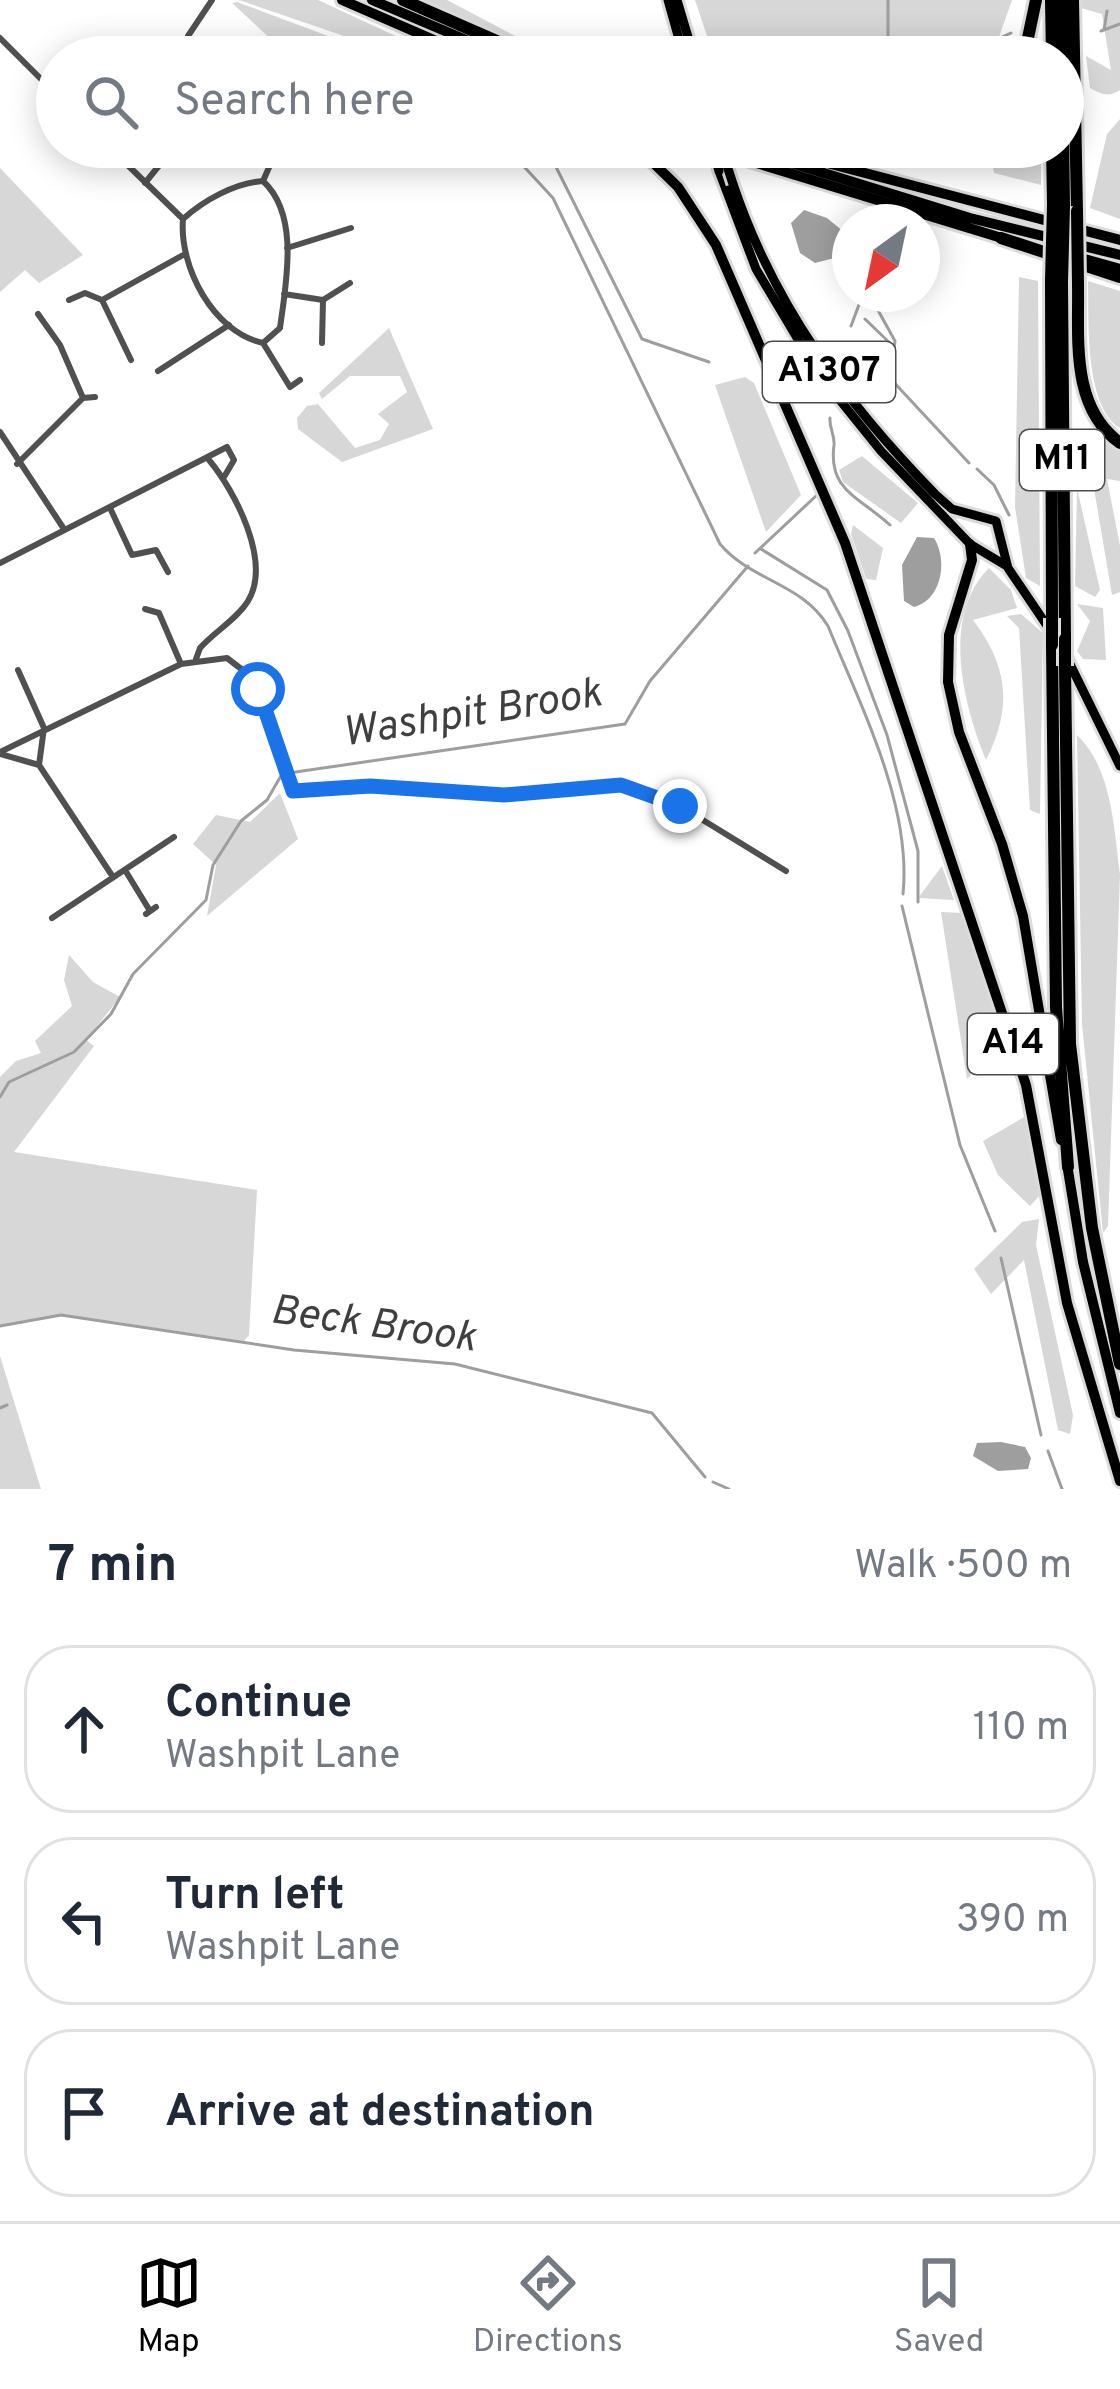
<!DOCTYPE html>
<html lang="en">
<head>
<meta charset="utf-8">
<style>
  body { margin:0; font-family:Overpass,sans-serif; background:#f6f6f7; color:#1f2937 }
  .compass { position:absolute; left:832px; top:204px; width:108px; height:108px; border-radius:50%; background:#fff; box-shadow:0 6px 30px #0003; rotate:213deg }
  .stop { position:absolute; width:36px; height:36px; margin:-27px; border:9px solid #1a73e8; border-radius:50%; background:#fff }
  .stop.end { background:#1a73e8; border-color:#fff; box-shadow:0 3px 12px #0008 }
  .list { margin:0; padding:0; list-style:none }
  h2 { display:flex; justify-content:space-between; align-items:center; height:156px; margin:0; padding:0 48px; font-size:51px }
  h2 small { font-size:39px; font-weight:400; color:#747a83 }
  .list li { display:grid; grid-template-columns:78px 1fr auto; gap:36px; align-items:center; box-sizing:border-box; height:168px; margin:0 24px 24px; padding:0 24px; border:3px solid #e0e1e3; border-radius:48px }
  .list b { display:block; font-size:45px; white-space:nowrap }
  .list p { margin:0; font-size:39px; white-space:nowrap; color:#747a83 }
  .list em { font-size:39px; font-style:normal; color:#747a83 }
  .icon { flex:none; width:66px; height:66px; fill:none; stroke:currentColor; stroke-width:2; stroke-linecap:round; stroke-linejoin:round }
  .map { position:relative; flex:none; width:1120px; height:1489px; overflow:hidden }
  .search { position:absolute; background:#fff; box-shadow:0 6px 30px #0003; left:36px; right:36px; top:36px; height:132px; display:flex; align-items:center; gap:30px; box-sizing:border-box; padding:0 42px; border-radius:66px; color:#747a83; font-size:45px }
  .sheet { height:732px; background:#fff }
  nav { display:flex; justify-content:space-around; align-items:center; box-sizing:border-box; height:168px; border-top:3px solid #e0e1e3; background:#fff; font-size:33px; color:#747a83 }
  nav a { display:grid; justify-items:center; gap:6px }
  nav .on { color:#000 }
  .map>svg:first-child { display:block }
  .green { fill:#d7d7d7 }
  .water { fill:#9e9e9e }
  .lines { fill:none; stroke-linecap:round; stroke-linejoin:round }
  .stream { stroke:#9e9e9e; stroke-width:3 }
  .primary-casing { stroke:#dbdbdb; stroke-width:15 }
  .trunk-casing { stroke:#dbdbdb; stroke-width:16 }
  .motorway-casing { stroke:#dbdbdb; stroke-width:18 }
  .minor { stroke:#505050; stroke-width:6 }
  .primary { stroke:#000; stroke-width:9 }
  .trunk { stroke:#000; stroke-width:10 }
  .motorway { stroke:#000; stroke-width:12 }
  .primary-bridge-casing { stroke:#dbdbdb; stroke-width:15; stroke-linecap:butt }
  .motorway-bridge-casing { stroke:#dbdbdb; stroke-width:18; stroke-linecap:butt }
  .primary-bridge { stroke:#000; stroke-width:9 }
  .motorway-bridge { stroke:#000; stroke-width:12 }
  .route { stroke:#1a73e8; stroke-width:15 }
  .labels { text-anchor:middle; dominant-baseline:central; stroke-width:10; stroke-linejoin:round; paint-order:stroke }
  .shield { fill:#fff; stroke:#4c4c4c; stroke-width:3 }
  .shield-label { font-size:36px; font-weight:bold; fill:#000 }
  .water-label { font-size:42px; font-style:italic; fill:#3f3f3f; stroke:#fff }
</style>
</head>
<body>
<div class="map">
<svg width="1120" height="1489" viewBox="0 0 1120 1489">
  <rect width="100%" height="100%" fill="#fff"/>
  <path class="green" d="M239,0H318L441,57H376L344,36Z
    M424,0H447L555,57H546Z
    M695,0H1012L992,57H714Z
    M1081,0H1120V90C1109,98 1100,94 1090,88L1086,56L1111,70L1102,14L1081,8Z
    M232,3L237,2L344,42L321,57H290Z
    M1120,119V219L1090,208L1107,134Z
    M989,147H1041V185L994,173Z
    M0,168L83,255L39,283L25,270L0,292Z
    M1019,277L1038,281L1040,586L1026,578L1015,507Z
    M1088,281L1120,291V428C1084,406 1089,318 1088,281Z
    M389,328L433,429L342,462L298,429L297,418L307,406L318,404L355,448L380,440L389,424L378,414L407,392L400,376H350L322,399L319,393Z
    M745,377L754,383L801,495L766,532L715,385Z
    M1102,435L1120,452V481L1107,479L1120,546V592L1112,595L1086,441Z
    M862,456L918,503L901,523L843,482L839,470Z
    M1077,488L1100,590L1095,597L1075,586Z
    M853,525L883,548L876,580L866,579L851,534Z
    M989,568L1011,590L1017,608L973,620C1008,666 1013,707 986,760C964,706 940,617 989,568Z
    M1077,604L1103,608L1106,660L1083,659L1077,651L1090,621Z
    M1021,614L1043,633L1040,814L1030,810L1019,628L1007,616Z
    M1077,735C1112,768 1114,829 1120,874L1108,1226L1103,1233L1082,1024Z
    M280,793L298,839L207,916L216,865L193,844L216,815L250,822Z
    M942,866L954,900L918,898Z
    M941,912L963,913L1007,1039L967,1079Z
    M69,955L93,982L120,997L86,1040L94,1046L14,1152L257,1190L249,1335L244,1341L62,1314L0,1325V1077L16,1061L41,1053L35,1041L72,1006L64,980Z
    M1026,1116L1044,1191L1030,1206L998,1175L983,1141Z
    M1039,1219L1036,1245L1073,1415L1070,1434L1058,1430L1024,1260L991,1294L974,1269L1022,1222Z
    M0,1356L41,1489H0Z"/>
  <path class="water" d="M804,210L827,218L844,232L838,257L815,263L800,253L791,223Z
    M917,537L934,538C948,560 942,600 914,607L904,601L902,565Z
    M1001,1442L1025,1447L1031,1458L1028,1469L998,1471L973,1456L977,1443Z"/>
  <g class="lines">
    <path class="stream" d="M888,0V57
      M1104,30L1107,11
      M1101,31L1120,24
      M996,57L1002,37L1011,33
      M506,147L553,198L720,544C751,581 802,583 828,626C861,707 912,805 903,894
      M546,147L642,339L709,362
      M839,255L850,257
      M869,294L895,341L891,371L880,379
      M865,319L894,347
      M851,326L863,294
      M887,375L969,463
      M869,390L874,385
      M830,418C829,428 835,435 834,445C828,490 858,496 890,525
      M977,469L994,485L1009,515
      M761,549L827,590L848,631L887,735L918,851V902
      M755,553L817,495
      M902,906L960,1145L995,1231
      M0,1097L9,1082L74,1052L111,1014L133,974L206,900L213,865L241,821L267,800L282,774L625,724L650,681L748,566
      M1001,1258L1041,1435
      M0,1326L61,1315L294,1350L455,1364L652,1413L705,1477
      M0,1408L7,1405
      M1048,1451L1062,1489
      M713,1482L729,1489"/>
    <g class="primary-casing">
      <path id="primary" d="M668,0L684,57
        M677,0L694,57
        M719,171L756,269L818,373L881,451L970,544L1005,565
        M733,184C774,306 846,403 935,494L952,509L996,521L1008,568L1052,633
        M1067,658L1120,766"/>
    </g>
    <g class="trunk-casing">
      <path id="trunk" d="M342,0L473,57
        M372,0L506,57
        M637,147L678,187L716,245L845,543L1026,1085L1067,1303L1120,1481
        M704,147L1005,239
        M739,147L970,218L1120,255
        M766,147L1120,240
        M1070,255L1120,269
        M970,544L972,560L949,635L948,682L959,732L1002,844L1023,916L1061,1140
        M1067,1164L1083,1262L1120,1413"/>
    </g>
    <g class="motorway-casing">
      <path id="motorway" d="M403,0L533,57
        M1051,0L1052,57
        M1062,0V57
        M1073,0L1077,211
        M1024,57L1036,0
        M1063,124L1064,206
        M798,147L892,158L946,147
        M1052,147L1053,205
        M1001,238L1120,277
        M1051,280L1052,618
        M1062,282L1065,639
        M1078,284C1079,338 1070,407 1120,443
        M1052,645L1056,1007L1068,1167
        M1065,666L1070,1044L1092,1228L1120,1364"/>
    </g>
    <path class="minor" d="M0,38L57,95
      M206,57L188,36L212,0
      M259,57L270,42
      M109,147L183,219
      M263,181C300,215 286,283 280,328L263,343C213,332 179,267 183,219C204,200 235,183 263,181Z
      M263,181L278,147
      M145,183L174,147
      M287,248L351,228
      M284,294L323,300L350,283
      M69,300L85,293L102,300L131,360
      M102,300L185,254
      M263,343L290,387L300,380
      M322,343L323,300
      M158,371L229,325
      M83,398L95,397
      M0,432L64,529
      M17,464L83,398L60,345L38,314
      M111,510L132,555L156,550L168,572
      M0,563L227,447L234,460L224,477
      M145,609L159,613L181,664
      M196,659L200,648C214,632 237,619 248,601C272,562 235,491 209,460
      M18,670L44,728L39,765L113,877
      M0,752L181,664L227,658L253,678L293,791L370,786L504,795L621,785L680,806L786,871
      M0,754L39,765
      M125,870L150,911
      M146,914L156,907
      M52,918L174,837"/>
    <use href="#primary" class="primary"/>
    <use href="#trunk" class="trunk"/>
    <use href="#motorway" class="motorway"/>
    <g class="primary-bridge-casing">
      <path id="primary-bridge" d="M712,147L719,171
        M721,147L733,184"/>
    </g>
    <g class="motorway-bridge-casing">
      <path id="motorway-bridge" d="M1077,211L1078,284
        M1051,280L1053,205
        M1062,282L1064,206
        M1052,618V645
        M1065,639V666"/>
    </g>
    <use href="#primary-bridge" class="primary-bridge"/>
    <use href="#motorway-bridge" class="motorway-bridge"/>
  </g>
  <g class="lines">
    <path class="route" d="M258,689L293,791L370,786L504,795L621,785L680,806"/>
  </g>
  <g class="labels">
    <g class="shield">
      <rect x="763" y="342" width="132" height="60" rx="9"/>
      <rect x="1020" y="430" width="84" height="60" rx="9"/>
      <rect x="968" y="1014" width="90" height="60" rx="9"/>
    </g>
    <g class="shield-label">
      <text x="829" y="372">A1307</text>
      <text x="1062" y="460">M11</text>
      <text x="1013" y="1044">A14</text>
    </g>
    <g class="water-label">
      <text transform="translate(472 715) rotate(-9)">Washpit Brook</text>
      <text transform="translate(373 1326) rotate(8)">Beck Brook</text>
    </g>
  </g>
</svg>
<svg class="compass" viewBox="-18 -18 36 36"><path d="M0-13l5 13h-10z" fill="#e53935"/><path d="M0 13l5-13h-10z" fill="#747a83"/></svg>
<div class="stop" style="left:258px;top:689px"></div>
<div class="stop end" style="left:680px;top:806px"></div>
<div class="search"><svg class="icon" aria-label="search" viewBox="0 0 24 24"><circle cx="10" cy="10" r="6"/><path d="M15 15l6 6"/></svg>Search here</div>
</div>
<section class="sheet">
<h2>7 min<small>Walk · 500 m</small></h2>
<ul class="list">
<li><svg class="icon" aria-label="ahead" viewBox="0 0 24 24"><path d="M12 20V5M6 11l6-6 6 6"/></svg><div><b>Continue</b><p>Washpit Lane</p></div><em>110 m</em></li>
<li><svg class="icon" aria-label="left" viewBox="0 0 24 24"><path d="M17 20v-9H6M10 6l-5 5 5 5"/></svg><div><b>Turn left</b><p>Washpit Lane</p></div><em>390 m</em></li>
<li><svg class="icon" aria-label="arrive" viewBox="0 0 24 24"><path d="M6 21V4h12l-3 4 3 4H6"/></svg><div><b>Arrive at destination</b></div></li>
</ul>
</section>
<nav>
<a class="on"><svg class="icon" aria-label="map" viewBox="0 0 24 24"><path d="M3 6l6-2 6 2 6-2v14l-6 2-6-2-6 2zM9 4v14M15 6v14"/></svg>Map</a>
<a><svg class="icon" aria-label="directions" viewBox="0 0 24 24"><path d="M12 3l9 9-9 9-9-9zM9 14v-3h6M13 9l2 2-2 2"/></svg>Directions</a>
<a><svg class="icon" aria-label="saved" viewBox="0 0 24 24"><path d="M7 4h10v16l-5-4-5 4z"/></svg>Saved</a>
</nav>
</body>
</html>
